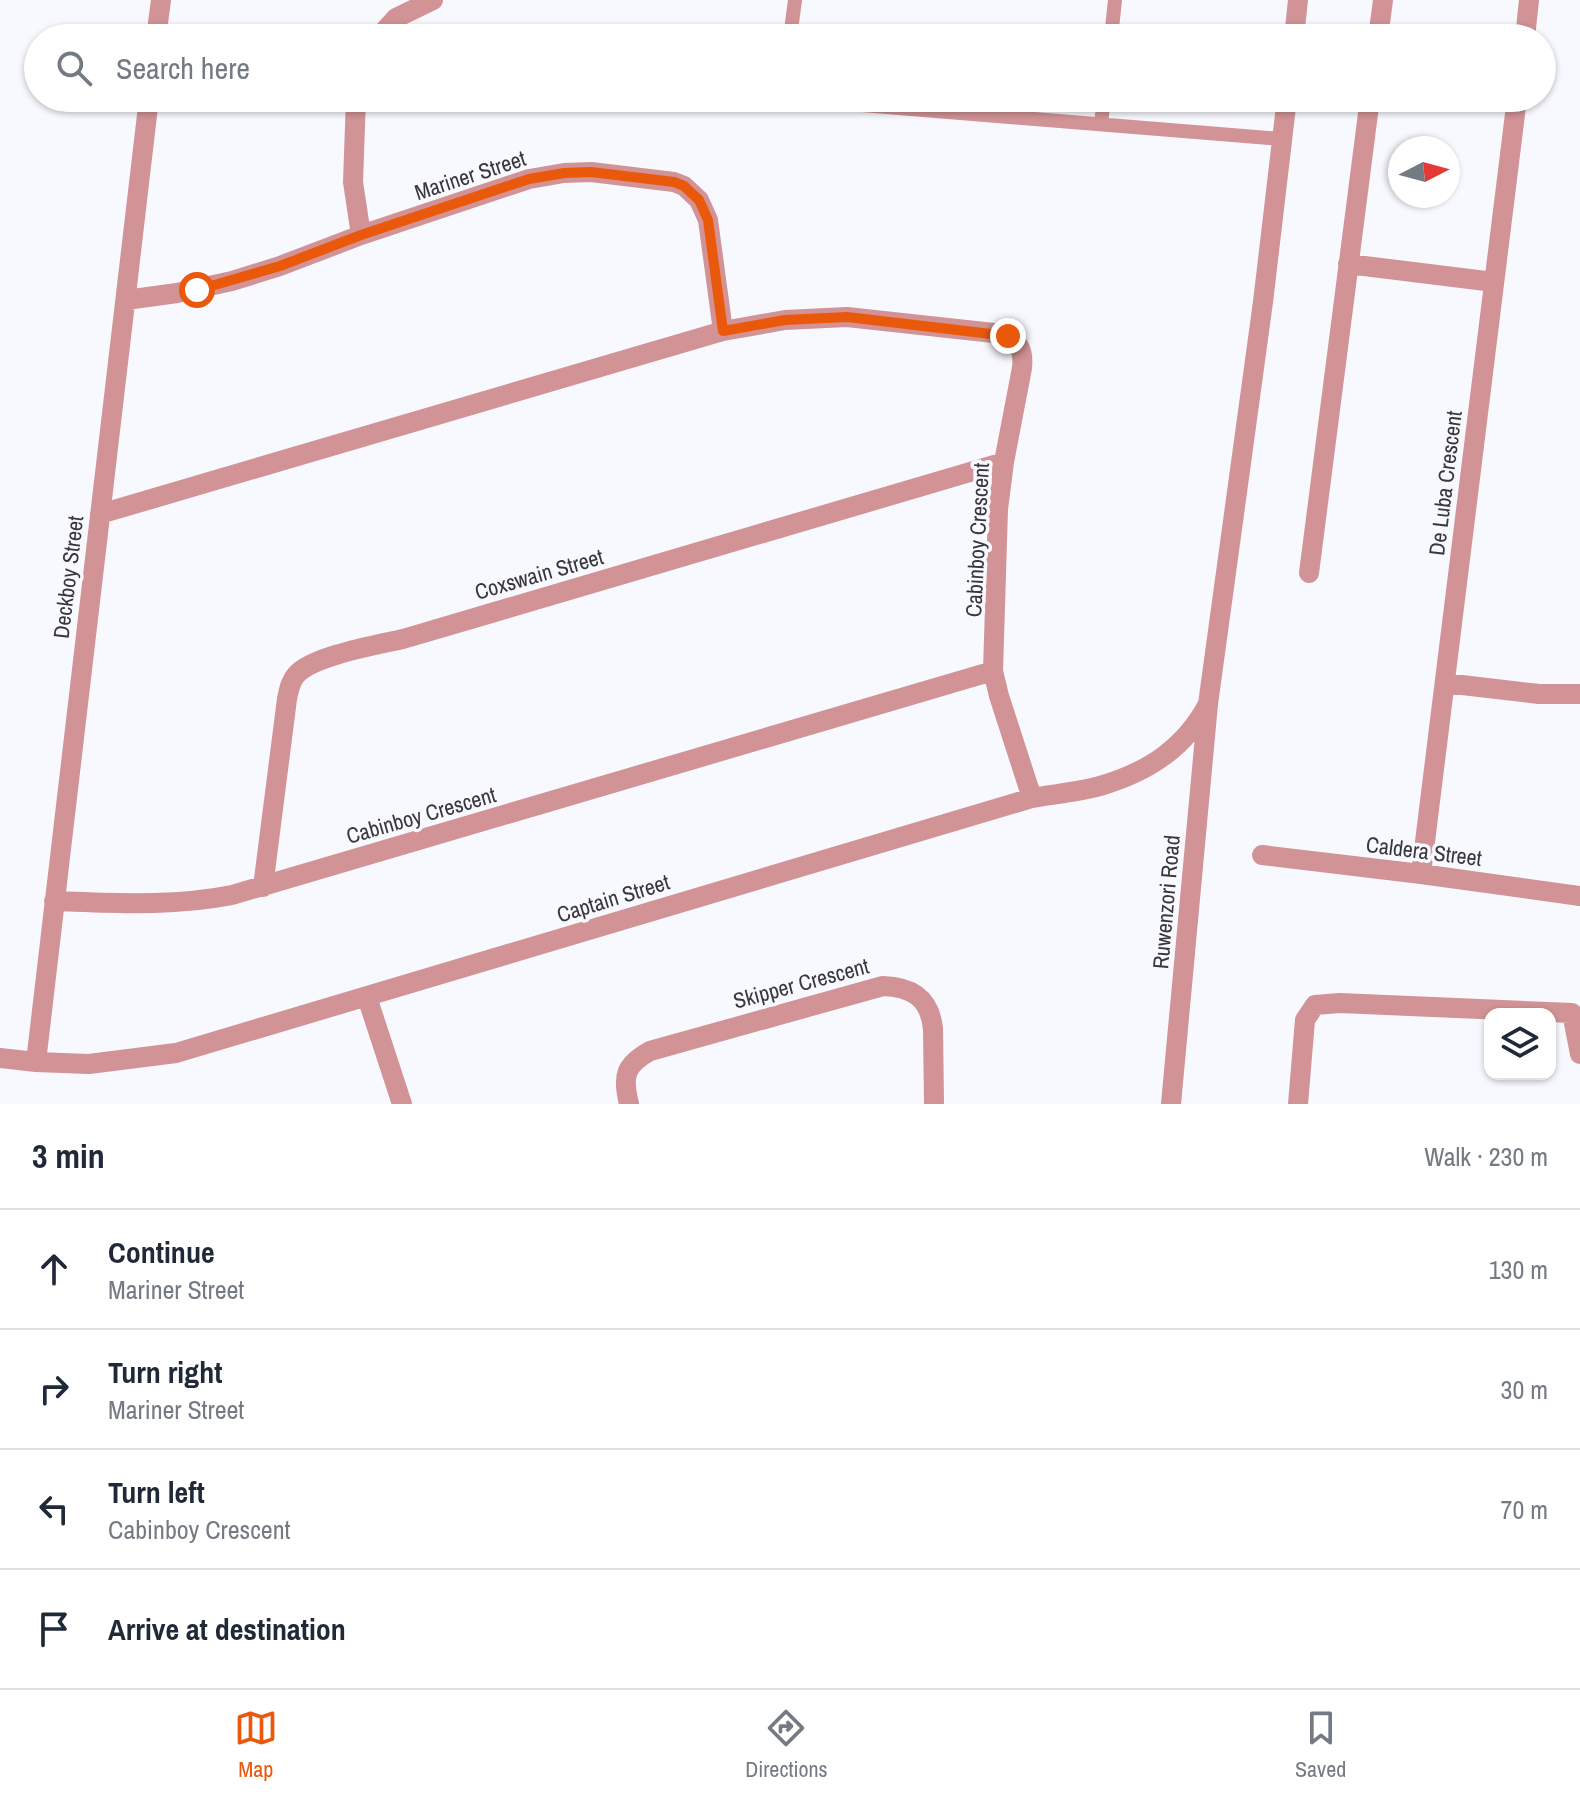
<!DOCTYPE html>
<html lang="en">
<head>
<meta charset="utf-8">
<style>
  body { margin:0; font-family:"Archivo Narrow",sans-serif; background:#f6f6f7; color:#1f2937 }
  .controls { position:absolute; right:24px; bottom:24px; display:grid; overflow:hidden; border-radius:16px; box-shadow:0 2px 6px #0004 }
  .controls button { width:72px; height:72px; display:grid; place-items:center; padding:0; border:0; border-bottom:2px solid #e0e1e3; background:#fff; color:#1f2937; font:40px sans-serif }
  .compass { position:absolute; left:1388px; top:136px; width:72px; height:72px; border-radius:50%; background:#fff; box-shadow:0 2px 6px #0004; rotate:84deg }
  .stop { position:absolute; width:24px; height:24px; margin:-18px; border:6px solid #ea580c; border-radius:50%; background:#fff }
  .stop.end { background:#ea580c; border-color:#fff; box-shadow:0 2px 8px #0008 }
  .list { margin:0; padding:0; list-style:none }
  h2 { display:flex; justify-content:space-between; align-items:center; height:104px; margin:0; padding:0 32px; font-size:34px }
  h2 small { font-size:26px; font-weight:400; color:#747a83 }
  .list li { display:grid; grid-template-columns:52px 1fr auto; gap:24px; align-items:center; box-sizing:border-box; height:120px; padding:0 32px; border-top:2px solid #e0e1e3 }
  .list b { display:block; font-size:30px; white-space:nowrap }
  .list p { margin:0; font-size:26px; white-space:nowrap; color:#747a83 }
  .list em { font-size:26px; font-style:normal; color:#747a83 }
  .icon { flex:none; width:44px; height:44px; fill:none; stroke:currentColor; stroke-width:2; stroke-linecap:round; stroke-linejoin:round }
  .map { position:relative; flex:none; width:1580px; height:1104px; overflow:hidden }
  .search { position:absolute; background:#fff; box-shadow:0 2px 6px #0004; left:24px; right:24px; top:24px; height:88px; display:flex; align-items:center; gap:20px; box-sizing:border-box; padding:0 28px; border-radius:44px; color:#747a83; font-size:30px }
  .sheet { height:584px; background:#fff }
  nav { display:flex; justify-content:space-around; align-items:center; box-sizing:border-box; height:112px; border-top:2px solid #e0e1e3; background:#fff; font-size:22px; color:#747a83 }
  nav a { display:grid; justify-items:center; gap:4px }
  nav .on { color:#ea580c }
  .map>svg:first-child { display:block }
  .lines { fill:none; stroke-linecap:round; stroke-linejoin:round }
  .service { stroke:#d19395; stroke-width:14 }
  .minor { stroke:#d19395; stroke-width:20 }
  .route { stroke:#ea580c; stroke-width:10 }
  .labels { text-anchor:middle; dominant-baseline:central; stroke-width:7; stroke-linejoin:round; paint-order:stroke }
  .street-label { font-size:22px; fill:#38383b; stroke:#f8f8ff }
</style>
</head>
<body>
<div class="map">
<svg width="1580" height="1104" viewBox="0 0 1580 1104">
  <rect width="100%" height="100%" fill="#f8f8ff"/>
  <g class="lines">
    <path class="service" d="M790,38L795,0
      M1111,38L1115,0
      M818,98L825,102L1282,139
      M1101,124L1104,98"/>
    <path class="minor" d="M156,38L161,0
      M378,38L396,18L433,0
      M1294,38L1298,0
      M1378,38L1383,0
      M1525,38L1529,0
      M356,98L353,182L361,235
      M1348,264L1494,282
      M126,300L177,293L232,281L280,266L361,235L529,179L564,173L591,172L674,182L684,186L699,200L708,220L723,331
      M1309,573L1370,98
      M993,671L999,696L1032,798
      M1445,683L1539,694H1580
      M1262,855L1421,874L1580,896
      M1421,874L1517,98
      M263,887L287,699C289,690 290,682 296,675C312,656 377,645 403,639L1004,462
      M54,901C115,903 171,907 232,895L993,671L998,509L1004,462L1022,368C1024,351 1019,340 1003,334L847,317L785,320L723,331L100,514
      M367,997L402,1104
      M0,1058L36,1062L89,1064L176,1053L1032,798C1054,794 1078,792 1100,786C1148,772 1185,748 1208,704
      M36,1062L149,98
      M629,1104C622,1076 625,1065 650,1051L883,986C912,987 930,998 933,1029L934,1104
      M1171,1104L1208,704L1263,302L1287,98
      M1298,1104L1305,1020L1315,1005L1340,1003L1572,1013L1580,1054"/>
  </g>
  <g class="lines">
    <path class="route" d="M197,290L280,266L361,235L529,179L564,173L591,172L674,182L684,186L699,200L708,220L723,331L785,320L847,317L1008,336"/>
  </g>
  <g class="labels">
    <g class="street-label">
      <text transform="translate(470 175) rotate(-18)">Mariner Street</text>
      <text transform="translate(1445 483) rotate(-83)">De Luba Crescent</text>
      <text transform="translate(977 540) rotate(-87)">Cabinboy Crescent</text>
      <text transform="translate(539 574) rotate(-16)">Coxswain Street</text>
      <text transform="translate(68 577) rotate(-83)">Deckboy Street</text>
      <text transform="translate(421 815) rotate(-16)">Cabinboy Crescent</text>
      <text transform="translate(1424 851) rotate(7)">Caldera Street</text>
      <text transform="translate(613 898) rotate(-17)">Captain Street</text>
      <text transform="translate(1166 902) rotate(-85)">Ruwenzori Road</text>
      <text transform="translate(801 983) rotate(-15)">Skipper Crescent</text>
    </g>
  </g>
</svg>
<div class="controls">
<button><svg class="icon" aria-label="layers" viewBox="0 0 24 24"><path d="M12 4l9 5-9 5-9-5zM3 14l9 5 9-5"/></svg></button>
</div>
<svg class="compass" viewBox="-18 -18 36 36"><path d="M0-13l5 13h-10z" fill="#e53935"/><path d="M0 13l5-13h-10z" fill="#747a83"/></svg>
<div class="stop" style="left:197px;top:290px"></div>
<div class="stop end" style="left:1008px;top:336px"></div>
<div class="search"><svg class="icon" aria-label="search" viewBox="0 0 24 24"><circle cx="10" cy="10" r="6"/><path d="M15 15l6 6"/></svg>Search here</div>
</div>
<section class="sheet">
<h2>3 min<small>Walk · 230 m</small></h2>
<ul class="list">
<li><svg class="icon" aria-label="ahead" viewBox="0 0 24 24"><path d="M12 20V5M6 11l6-6 6 6"/></svg><div><b>Continue</b><p>Mariner Street</p></div><em>130 m</em></li>
<li><svg class="icon" aria-label="right" viewBox="0 0 24 24"><path d="M7 20v-9h11M14 6l5 5-5 5"/></svg><div><b>Turn right</b><p>Mariner Street</p></div><em>30 m</em></li>
<li><svg class="icon" aria-label="left" viewBox="0 0 24 24"><path d="M17 20v-9H6M10 6l-5 5 5 5"/></svg><div><b>Turn left</b><p>Cabinboy Crescent</p></div><em>70 m</em></li>
<li><svg class="icon" aria-label="arrive" viewBox="0 0 24 24"><path d="M6 21V4h12l-3 4 3 4H6"/></svg><div><b>Arrive at destination</b></div></li>
</ul>
</section>
<nav>
<a class="on"><svg class="icon" aria-label="map" viewBox="0 0 24 24"><path d="M3 6l6-2 6 2 6-2v14l-6 2-6-2-6 2zM9 4v14M15 6v14"/></svg>Map</a>
<a><svg class="icon" aria-label="directions" viewBox="0 0 24 24"><path d="M12 3l9 9-9 9-9-9zM9 14v-3h6M13 9l2 2-2 2"/></svg>Directions</a>
<a><svg class="icon" aria-label="saved" viewBox="0 0 24 24"><path d="M7 4h10v16l-5-4-5 4z"/></svg>Saved</a>
</nav>
</body>
</html>
